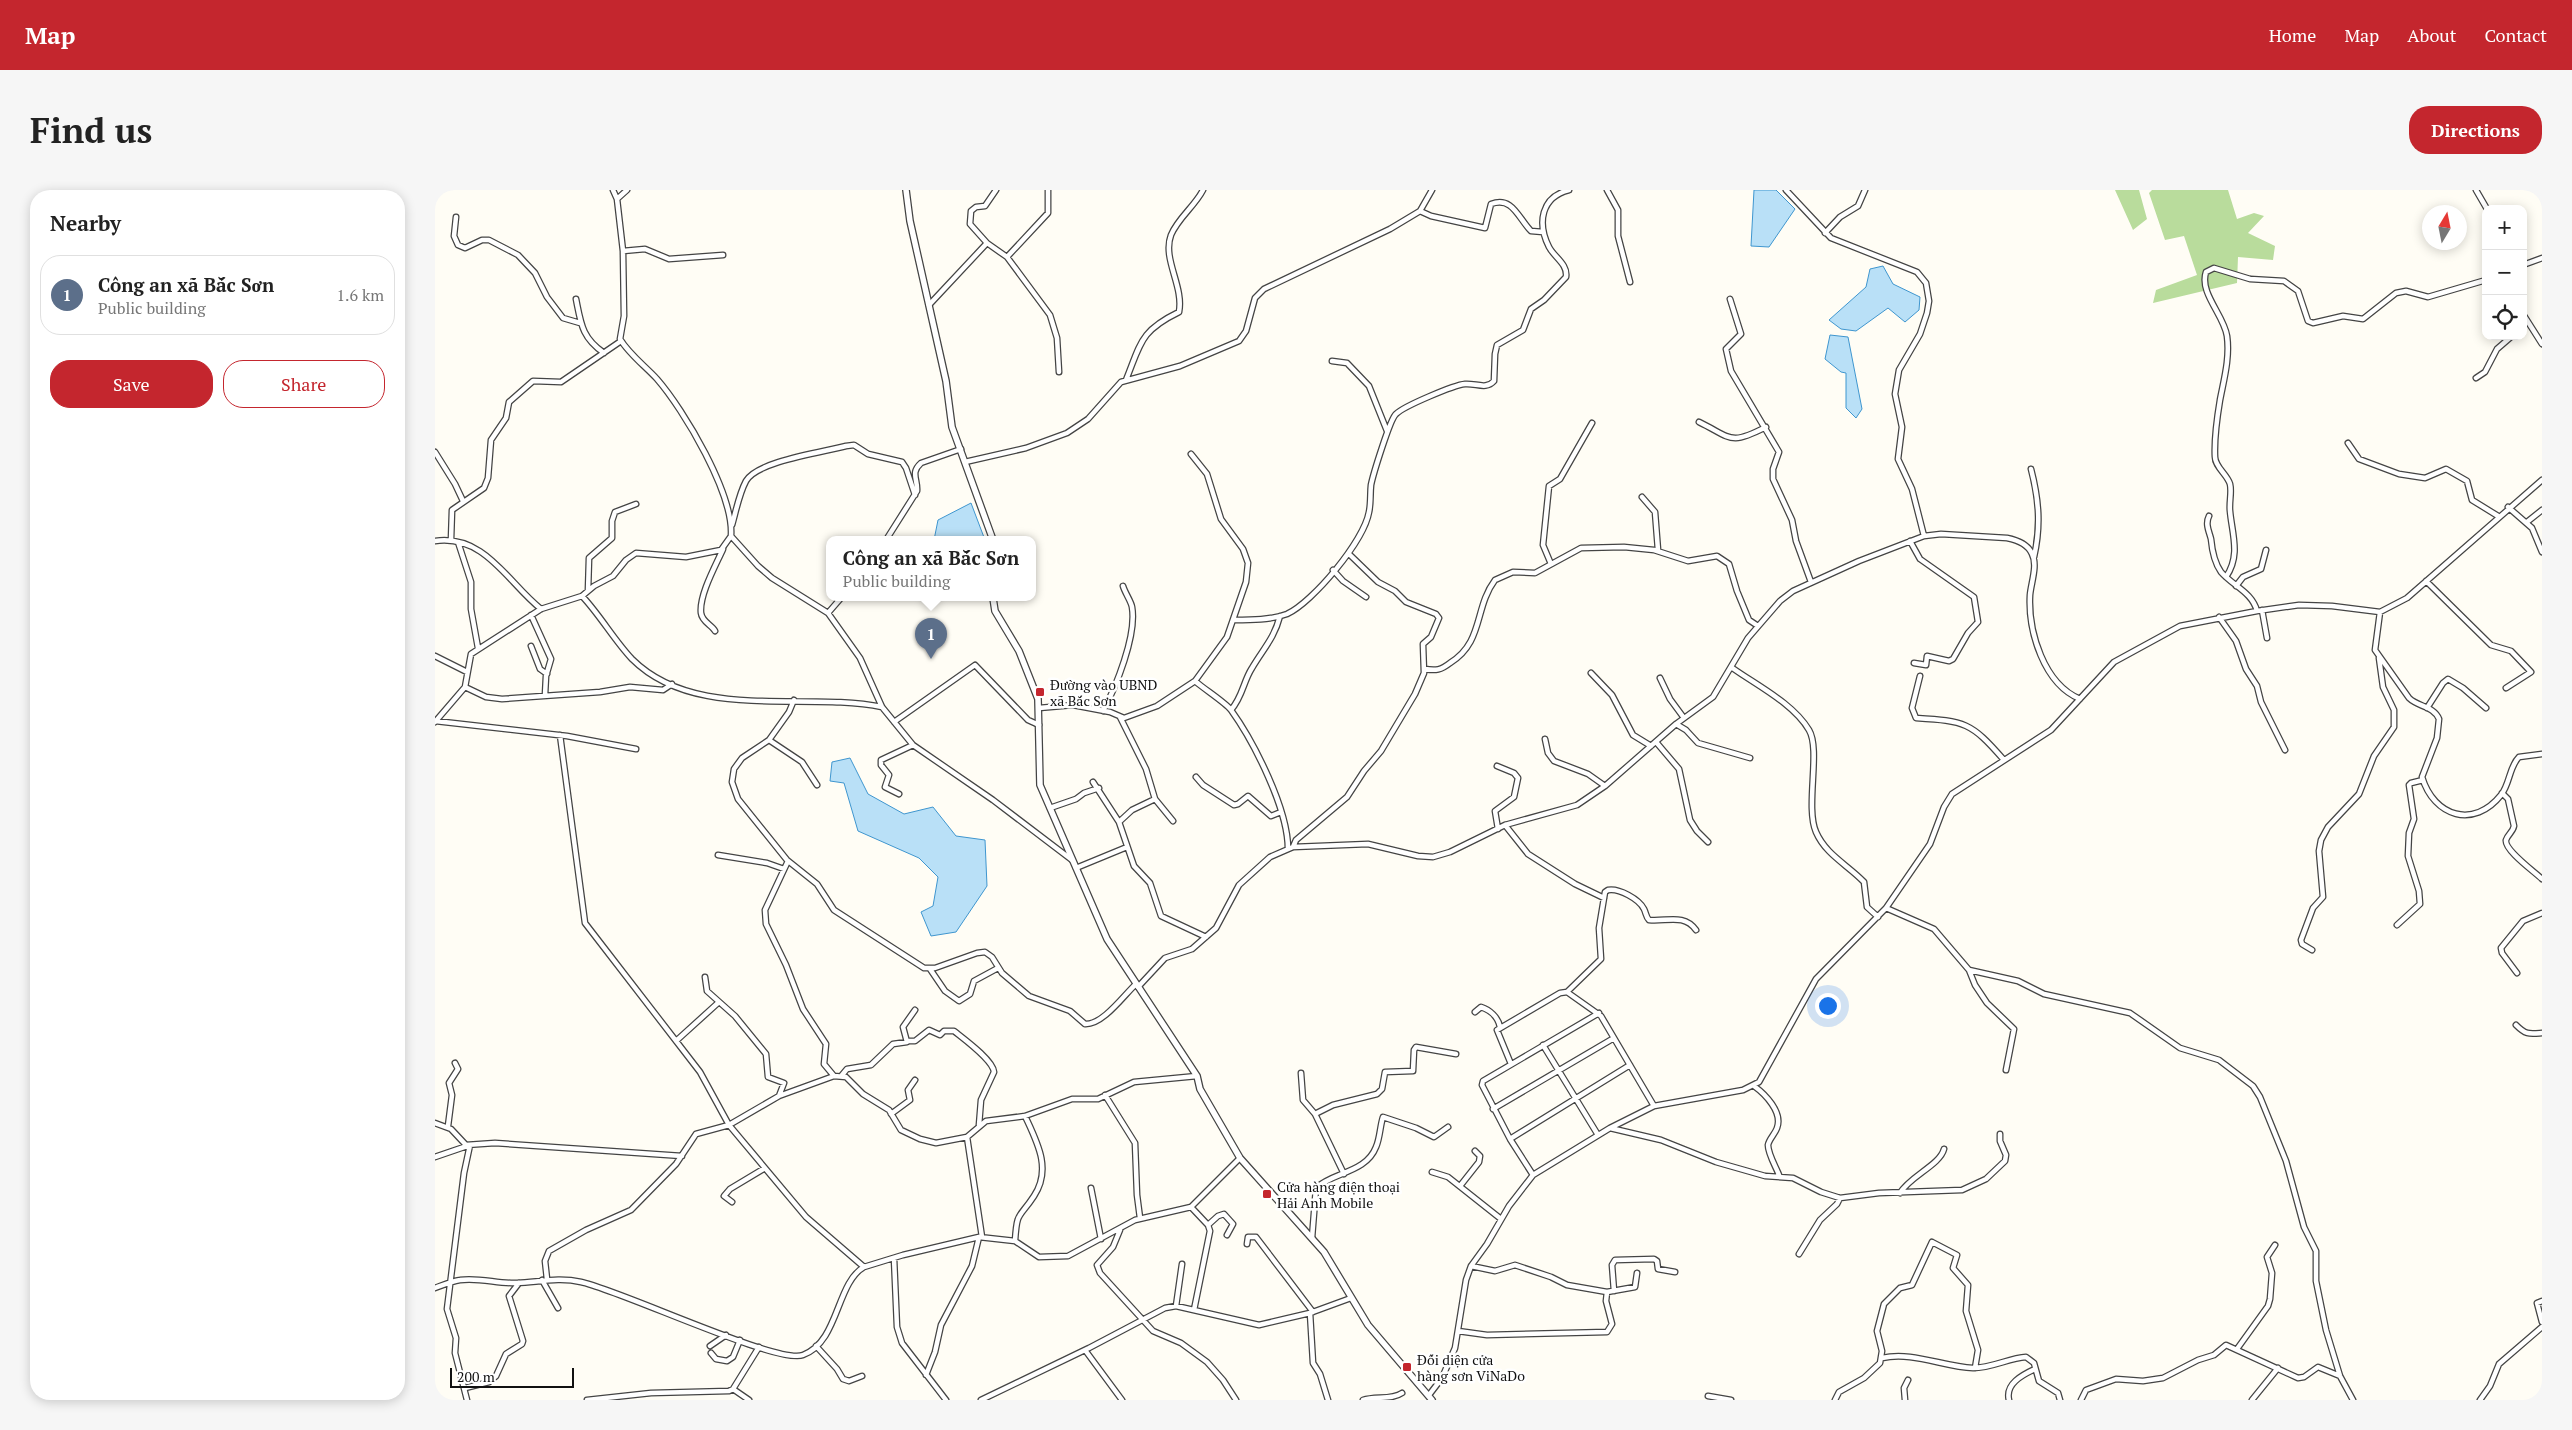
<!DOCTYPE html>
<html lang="en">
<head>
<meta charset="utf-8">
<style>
  body { margin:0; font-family:"PT Serif",serif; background:#f6f6f6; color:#222 }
  .controls { position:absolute; right:15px; top:15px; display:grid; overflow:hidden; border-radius:10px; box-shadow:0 2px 12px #0003 }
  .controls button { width:45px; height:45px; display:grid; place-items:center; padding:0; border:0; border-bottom:1px solid #e0e0e0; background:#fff; color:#222; font:25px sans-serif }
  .compass { position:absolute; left:1987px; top:15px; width:45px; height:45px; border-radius:50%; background:#fff; box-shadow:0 2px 12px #0003; rotate:10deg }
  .scale { position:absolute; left:15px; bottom:12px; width:124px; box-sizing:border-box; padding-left:5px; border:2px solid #111; border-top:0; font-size:14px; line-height:18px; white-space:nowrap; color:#111; -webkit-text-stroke:4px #fff; paint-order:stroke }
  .you { position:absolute; left:1392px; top:815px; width:18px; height:18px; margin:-12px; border:4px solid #fff; border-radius:50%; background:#1a73e8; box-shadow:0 0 0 8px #1a73e833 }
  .badge { display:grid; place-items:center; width:32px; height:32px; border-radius:50%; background:#c4262e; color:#fff; font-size:16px; font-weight:700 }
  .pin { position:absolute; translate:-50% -41px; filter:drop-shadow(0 1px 2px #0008) }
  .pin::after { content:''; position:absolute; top:26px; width:18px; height:15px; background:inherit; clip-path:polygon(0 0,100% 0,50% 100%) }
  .popup { position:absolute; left:391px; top:346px; width:210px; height:65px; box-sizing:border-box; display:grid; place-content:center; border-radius:10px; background:#fff; filter:drop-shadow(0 1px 4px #0005); font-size:16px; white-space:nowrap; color:#767676 }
  .popup b { font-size:19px; color:#222 }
  .popup::after { content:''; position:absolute; left:50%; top:100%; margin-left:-10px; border:10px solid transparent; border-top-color:#fff }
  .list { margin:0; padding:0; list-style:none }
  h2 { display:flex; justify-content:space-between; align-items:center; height:65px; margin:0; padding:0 20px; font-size:21px }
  h2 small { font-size:16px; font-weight:400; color:#767676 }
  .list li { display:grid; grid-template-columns:32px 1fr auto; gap:15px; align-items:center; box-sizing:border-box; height:80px; margin:0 10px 10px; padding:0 10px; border:1px solid #e0e0e0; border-radius:20px }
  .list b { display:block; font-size:19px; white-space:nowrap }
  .list p { margin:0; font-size:16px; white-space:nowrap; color:#767676 }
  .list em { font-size:16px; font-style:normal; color:#767676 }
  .actions { display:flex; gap:10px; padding:15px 20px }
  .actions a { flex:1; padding:11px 0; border:1px solid #c4262e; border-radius:20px; text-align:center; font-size:18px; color:#c4262e }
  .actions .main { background:#c4262e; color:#fff }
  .icon { flex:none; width:28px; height:28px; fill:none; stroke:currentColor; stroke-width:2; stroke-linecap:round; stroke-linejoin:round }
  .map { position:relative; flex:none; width:2107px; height:1210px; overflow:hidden; border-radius:20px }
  header { display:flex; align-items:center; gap:30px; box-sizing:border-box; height:70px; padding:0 25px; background:#c4262e; color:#fff }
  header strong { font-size:24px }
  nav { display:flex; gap:28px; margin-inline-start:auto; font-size:18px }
  .intro { display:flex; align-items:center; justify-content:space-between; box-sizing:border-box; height:120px; padding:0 30px }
  h1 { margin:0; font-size:35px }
  .button { padding:12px 22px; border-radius:20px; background:#c4262e; color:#fff; font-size:18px; font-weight:700 }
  main { display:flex; gap:30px; padding:0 30px }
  aside { flex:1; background:#fff; border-radius:20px; box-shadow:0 2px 12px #0003 }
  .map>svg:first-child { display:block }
  .forest { fill:#b9dc9c }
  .water { fill:#b9e0f7; stroke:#3f96cf }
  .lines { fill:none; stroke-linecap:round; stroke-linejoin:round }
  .minor-casing { stroke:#444; stroke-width:7 }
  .tertiary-casing { stroke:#444; stroke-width:8 }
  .minor { stroke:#fff; stroke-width:4.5 }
  .tertiary { stroke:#fff; stroke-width:5.5 }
  .poi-dot { fill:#c4262e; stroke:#fff; stroke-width:2 }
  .labels { text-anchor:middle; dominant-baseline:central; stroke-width:5; stroke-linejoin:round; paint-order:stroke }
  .poi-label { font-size:14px; fill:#111; stroke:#fff; text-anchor:start }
</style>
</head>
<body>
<header>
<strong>Map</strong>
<nav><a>Home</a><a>Map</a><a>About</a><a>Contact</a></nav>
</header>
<div class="intro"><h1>Find us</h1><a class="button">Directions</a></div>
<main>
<aside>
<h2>Nearby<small></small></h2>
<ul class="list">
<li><span class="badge" style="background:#5c6f8a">1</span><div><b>Công an xã Bắc Sơn</b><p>Public building</p></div><em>1.6 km</em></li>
</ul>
<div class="actions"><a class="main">Save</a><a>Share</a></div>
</aside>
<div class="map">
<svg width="2107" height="1210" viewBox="0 0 2107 1210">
  <rect width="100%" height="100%" fill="#fffdf5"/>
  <path class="forest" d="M1680,0H1704L1712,29L1698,40Z
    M1717,0H1793L1802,29L1819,23L1829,26L1813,43L1840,56L1838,70L1803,67L1802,93L1718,113L1721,100L1762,85L1749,46L1730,50L1714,3Z"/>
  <path class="water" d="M1319,0H1341L1360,19L1334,57L1316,56Z
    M1448,76L1458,94L1485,107L1484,120L1470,132L1453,118L1421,141L1406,139L1394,130L1431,97L1435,79Z
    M1395,145L1413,147L1427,219L1421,228L1411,218V183L1406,182L1390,169Z
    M536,313L550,350H499L503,330Z
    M415,568L433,604L469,624L498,617L521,646L550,650L552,696L521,742L496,746L486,722L498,716L503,687L484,668L423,641L409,593L395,591L397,572Z"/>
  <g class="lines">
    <g class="minor-casing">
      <path id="minor" d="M178,0L182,9L188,61L189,126L185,149C194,164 210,176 222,189C249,220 299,304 296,346L323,376L337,388L393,423L425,468L447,517L478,555L558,610L637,670
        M561,0L550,16L541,17L536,21L535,34L552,53L572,67L615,125L622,148L624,182
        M1172,0L1183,20V46L1195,92
        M1351,0L1396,48L1482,82L1491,93L1494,111L1492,123L1485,144L1464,180L1460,204L1467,237L1463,269L1477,299L1489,346
        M2041,0L2052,19
        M182,9L192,0
        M985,21L996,26L1050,38L1056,14C1078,6 1083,28 1096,41L1108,42
        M21,27L19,46L23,55L30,58L47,50H54L83,65L100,83L112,107L128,128L145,133
        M1390,43L1405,27L1423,16L1430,0
        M188,61L210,59L234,69L288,65
        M572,67L613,23V0
        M2088,75L2107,68
        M141,109C146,134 147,148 169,163
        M1295,109L1306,144L1291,159L1296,181L1344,262L1338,279V289L1357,330L1361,351L1376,392
        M494,115L552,53
        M2088,124L2107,154
        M897,171L912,173L934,196L952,241
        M2041,188L2050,182L2062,159L2077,146
        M691,190C706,153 705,141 744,122C749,96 727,69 736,45C743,28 760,16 768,0
        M1264,232C1297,248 1294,256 1331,237
        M1913,253L1924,269L1964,284L1990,288L2011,279L2032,291L2037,310L2063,326
        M0,262L20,294L28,311
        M530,272L591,258L632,243L653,229L686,192L745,176L804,151L811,141L820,108L829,99L955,39L985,21L997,0
        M1596,279C1604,310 1606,336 1599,367
        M1207,307L1220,322L1223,360
        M2073,317L2097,338L2107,362
        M1774,326C1770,334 1774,341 1776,349C1777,360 1779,372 1786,382C1798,396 1817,402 1822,421
        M2092,332L2107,320
        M297,335C301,321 304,304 311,291C322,271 389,262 411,256L419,255L433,264L467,272L471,278L480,305
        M16,350L17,320L49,298L53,288L56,250L71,228L74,212L98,191L126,192L186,151
        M451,350L482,301C483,289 475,283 486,273L526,259
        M0,351C50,344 73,393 106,419
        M1475,351L1485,369L1539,407L1543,432L1533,443L1518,469L1514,471L1492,466L1491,475L1479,473
        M23,352L36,392V419L43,458
        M1116,374L1108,355L1114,296L1125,289L1157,233
        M898,380L908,391L931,407
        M1791,387C1806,365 1797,344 1795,321C1794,312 1797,302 1795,294C1792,284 1780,277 1780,267C1779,249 1782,228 1785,210C1789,189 1795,168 1792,146C1789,125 1764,103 1771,82L1779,78L1815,89L1849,91L1863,101L1873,131L1878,133L1908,126L1928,129L1961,103L1971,101L1993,107L2051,90
        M1991,391L2056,455L2076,461L2096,482L2071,498
        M1801,396L1808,387L1826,379L1831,360
        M153,401L154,368L177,348V331L180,322L201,314
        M147,406L159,396L178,386L191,370L201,363L251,367L286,360L296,346
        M1827,420L1832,448
        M1945,422L1940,460L1974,508C1983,517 1999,516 2004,529L2002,548L1987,587C1999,627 2039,639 2066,605C2075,594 2074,577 2084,567L2107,564
        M393,423L406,408
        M96,425L116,469L111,486L110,505
        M1784,427L1801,451L1811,479L1822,496L1826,512L1850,560
        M799,430C816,430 836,430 852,424C878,412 929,351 934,322C936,313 935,304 936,295C938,285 955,229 961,224C969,216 1019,195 1030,194C1041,193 1051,200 1059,191L1060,164L1062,155L1088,140L1096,119L1109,110L1131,87C1133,74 1119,67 1114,57C1102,33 1106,7 1134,0
        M280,441C277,435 267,432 266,423C264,405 281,375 288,359
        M96,456L105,479L112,484
        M0,466L32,482
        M1296,477C1321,495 1358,513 1374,540C1386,560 1370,617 1381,642C1391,665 1413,675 1429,692L1432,717L1443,727
        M990,479C1001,481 1006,480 1015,473C1049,452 1039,418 1060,390L1078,382L1100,383L1146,358L1189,357L1219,360L1253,371L1282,366L1294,374L1302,401L1314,430L1323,436
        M1156,483L1177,505L1198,545L1216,556
        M1485,486L1477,518L1481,528C1530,531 1536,532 1569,570
        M1225,488L1235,509L1249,528
        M760,491C769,499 791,513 796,520C819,552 853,619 853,659
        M30,497L51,507L67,509L165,502L195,497L228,500L237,494
        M359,510L354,522L334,550L307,568L299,579L297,592L303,609L352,670L382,694L399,720L489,778H500L542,763L550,762L557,767L567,783L594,806L635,821L650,834C668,835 689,805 701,794
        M604,518L638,515L675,522L689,528L722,516L760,491L792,447L811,392L813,373L808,359L786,329L772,284L756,264
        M1992,518L2008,493L2013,489L2028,498L2051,518
        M796,520C808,506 808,492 817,478C828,459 839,449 845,426
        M668,521C681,497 702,445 697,417C696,411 690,403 688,396
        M685,527L711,579L720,609L738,631
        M0,531L132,546L201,559
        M0,532L30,497L36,464L106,419L147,406C165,425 179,450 197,469C260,532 369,501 447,517
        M459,532L540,475L593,530L604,535
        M1241,534L1251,540L1263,553L1315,568
        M125,545L150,733L265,882L294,935L371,1027L429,1077
        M1110,549L1113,563L1119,571L1153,584L1170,596
        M334,550L367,572L382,595
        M1221,552L1244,579L1255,630L1262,641L1273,652
        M1062,576L1079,583L1083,588L1079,607L1060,621L1063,639
        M761,587L768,595L799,615L803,614L813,606L836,626L846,622
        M658,592L684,632L699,676L715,693L726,726L771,747
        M2067,603L2073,609L2079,636C2078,642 2073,644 2071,650C2069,660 2100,682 2107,689
        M464,604L450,597L454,585L446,575V570L478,555
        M615,618L641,609L649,603L664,598
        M684,632L697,620L720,609
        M1070,635L1093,664L1140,694L1169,708
        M858,657L861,650L912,607L929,581L946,561L980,504L989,483L988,454L996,447L1004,428L1001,424L971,412L960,401L943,392L914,364
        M283,665L332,673L349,679
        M353,671L330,720L331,734L351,775L368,819L391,854L389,874L399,886
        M641,678L692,657
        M1451,718L1499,739L1534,780L1583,791L1609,804L1695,823L1745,858L1784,870L1818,896L1825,907L1851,971L1869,1037L1881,1061V1091L1891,1140L1905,1186L1918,1210
        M1962,735L1985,714L1984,701L1973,666L1974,643L1979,629L1974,595L1976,593L1988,590
        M1877,760L1867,754L1866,750L1878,718L1888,707L1884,661L1886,650L1893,637L1924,604L1939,566L1959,537V520L1948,497L1944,468
        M495,779L510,801L524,811L535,804L539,791L563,778
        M1534,780L1540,795L1552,813L1579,839L1571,880
        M2082,783L2067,763L2066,758L2088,731L2107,723
        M270,787L272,801L300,826L331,864L333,887L349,893L344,906
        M703,797L730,768L757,759L781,738L804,695L835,667L858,657L933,654L983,666L998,667L1015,662L1070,635L1142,615L1170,596L1241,534L1278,507L1313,448L1345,411L1358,401L1424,371L1489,346L1506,344L1572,348C1582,350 1593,354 1597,364C1603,375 1596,393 1595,405C1593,442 1609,494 1645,509
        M1132,802L1166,826L1219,916
        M1040,822L1046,817C1055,820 1063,827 1065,837
        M2081,835C2091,845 2094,844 2107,843
        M241,851L284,812
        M473,851H480L494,840L505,845L509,841H519C529,849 558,870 559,882L546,910L544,935
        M1108,855L1163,945
        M1076,874L1062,840L1125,803L1132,802L1166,769L1164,738L1170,702L1173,700C1184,698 1204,709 1209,719C1211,723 1211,727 1214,730C1231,732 1249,723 1261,740
        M866,883L868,910L880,924L909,984
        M407,885L412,879L436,875L458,854L472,852L468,837L480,820
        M1319,896C1330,904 1348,922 1342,938C1340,944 1334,949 1333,955C1333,964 1341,977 1344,985
        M670,905L700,953L702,1005L705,1028
        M1058,919L1179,848
        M456,924L475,910L473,900L480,890
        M880,924L898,915L942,904L947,899L950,882L978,881L979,860L981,857L1021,864
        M0,933L16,939L31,955L60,953L247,966
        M13,936L17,905L14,893L23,879L20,873
        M1175,938L1226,950L1281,972L1330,986L1358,988L1386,1002L1405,1008L1444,1003L1527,1000L1551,989L1570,971L1571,965L1565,951V944
        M532,947L547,1047
        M1075,949L1195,875
        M0,967L35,955L29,983L12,1119L21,1148L20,1163L32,1210
        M997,982L1013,987L1066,1029
        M1098,985L1075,949L1047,895L1048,891L1164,823
        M1025,996L1044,972L1045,966L1040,961
        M656,998L666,1049
        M1465,1003C1475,986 1505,975 1509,959
        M297,1012L289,1006L295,999L330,978
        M756,1017L773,1035L775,1041L759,1120
        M773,1035L783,1026L789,1024L798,1034L792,1045
        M685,1040L678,1057L662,1075L665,1083L718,1141L746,1153L772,1172L788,1190L801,1210
        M877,1048L881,998C898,982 931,983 941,957C945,948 945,936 948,927L981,938L999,947L1013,937
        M580,1051C582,1020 584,1029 599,1006C617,979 602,952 590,926
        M812,1054L813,1047H821L878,1122
        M1364,1064L1385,1030L1402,1014L1405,1008
        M459,1068L462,1137L467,1153L511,1210
        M1036,1076L1060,1081L1080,1075L1116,1087L1132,1095L1172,1102L1200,1097L1202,1083
        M112,1089L110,1071L114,1061L151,1040L196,1020L241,974L261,944L294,935L344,906L399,886L411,887L428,904L454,920L466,940L485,949L501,953L532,947L551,931L590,926L637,909H663L699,892L762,886
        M107,1090L123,1118
        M0,1098C8,1095 17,1091 25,1090C43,1087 64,1094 82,1093C104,1092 124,1087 146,1092C185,1100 343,1175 368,1165C404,1152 401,1093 429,1077L468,1065L544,1047L580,1051L604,1067L633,1066L700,1030L756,1017L805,968
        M1179,1101L1177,1075L1180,1070L1219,1069L1222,1071L1223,1079L1240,1082
        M2107,1111L2102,1113L2107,1132
        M741,1116L747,1074
        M875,1123L878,1173L885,1184L893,1210
        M1023,1141L1052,1145L1172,1142L1177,1134L1171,1111L1172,1102
        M275,1156L291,1145
        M381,1156L402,1179L408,1189L414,1191L427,1186
        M1802,1159L1833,1116L1835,1109L1837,1083L1832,1067L1840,1055
        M650,1160L687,1210
        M276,1163L281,1169L292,1171L298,1167L305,1150
        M1447,1168C1477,1161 1509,1177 1538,1178C1557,1178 1574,1168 1591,1167L1599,1173L1604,1191L1623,1203L1625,1210
        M491,1185L500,1162L506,1135L537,1076L544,1047
        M30,1198L54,1192L61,1186L71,1164L87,1154L88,1151L74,1106L84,1093
        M298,1199L314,1210
        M994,1205L1007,1188L1020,1158L1031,1090L1036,1076L1052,1054L1074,1016L1098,985L1175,938L1219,916L1308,900L1324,892L1381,789L1451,718L1495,654L1509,617L1517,604L1616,540L1679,472L1745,436L1822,421L1864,415L1897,416L1945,422L1972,408L2107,290
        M1273,1206L1296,1210
        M152,1210L216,1203L294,1201L298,1199L324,1157
        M546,1210L654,1158L730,1118L741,1116L824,1135L875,1123L916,1108
        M928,1210C940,1206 957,1210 967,1203
        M1400,1210L1404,1202L1429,1188L1445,1173L1447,1161L1442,1141L1449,1114L1465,1098L1477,1095L1497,1052L1522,1065L1518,1078L1533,1095L1531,1121L1543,1160L1540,1178
        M1470,1210L1469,1198L1473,1190
        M1574,1210C1570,1194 1587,1185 1600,1179
        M1646,1210L1651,1200L1681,1189L1708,1191L1728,1188L1763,1170L1779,1165L1791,1155L1863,1188L1869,1187L1883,1177L1905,1186
        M1817,1210L1843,1178
        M2045,1210L2055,1196L2064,1174L2107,1137"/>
    </g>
    <g class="tertiary-casing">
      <path id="tertiary" d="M471,0L475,31L511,191L517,237L558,350
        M558,408L560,421L584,461L603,509L605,595L672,749L762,886L765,899L805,968L889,1062L933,1135L997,1210"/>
    </g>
    <use href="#minor" class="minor"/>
    <use href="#tertiary" class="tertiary"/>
  </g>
  <g class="poi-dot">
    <rect x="600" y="497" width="10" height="10" rx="2.5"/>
    <rect x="827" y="999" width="10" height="10" rx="2.5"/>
    <rect x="967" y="1172" width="10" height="10" rx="2.5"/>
  </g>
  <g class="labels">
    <g class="poi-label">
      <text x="615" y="494">Đường vào UBND<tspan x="615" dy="16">xã Bắc Sơn</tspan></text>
      <text x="842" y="996">Cửa hàng điện thoại<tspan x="842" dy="16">Hải Anh Mobile</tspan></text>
      <text x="982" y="1169">Đối diện cửa<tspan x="982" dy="16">hàng sơn ViNaDo</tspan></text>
    </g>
  </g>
</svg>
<div class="controls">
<button>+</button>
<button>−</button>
<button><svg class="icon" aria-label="locate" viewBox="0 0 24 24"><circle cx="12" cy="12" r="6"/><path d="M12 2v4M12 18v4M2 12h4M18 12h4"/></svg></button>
</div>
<svg class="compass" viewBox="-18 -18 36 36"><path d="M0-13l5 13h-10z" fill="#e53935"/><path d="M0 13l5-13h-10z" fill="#767676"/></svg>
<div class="scale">200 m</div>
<div class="you"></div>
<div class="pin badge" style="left:496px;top:469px;background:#5c6f8a">1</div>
<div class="popup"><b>Công an xã Bắc Sơn</b>Public building</div>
</div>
</main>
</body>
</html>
